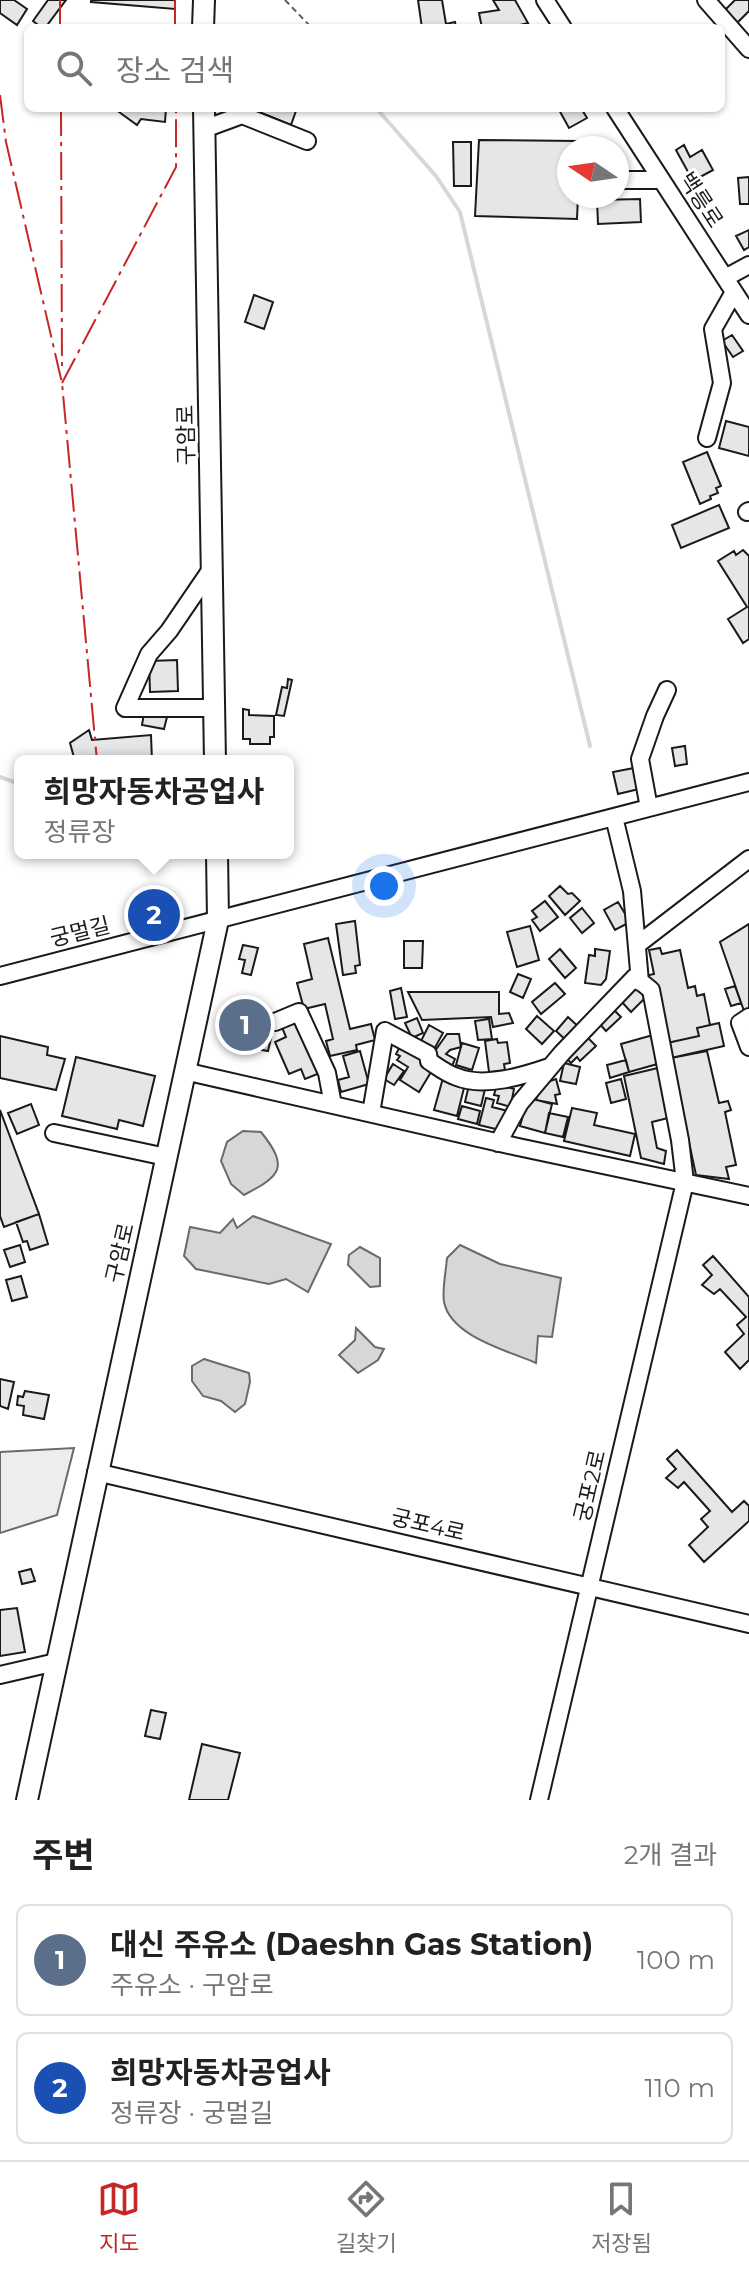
<!DOCTYPE html>
<html lang="ko">
<head>
<meta charset="utf-8">
<style>
  body { margin:0; font-family:Montserrat,"Noto Sans KR",sans-serif; background:#f6f6f6; color:#222 }
  .compass { position:absolute; left:557px; top:136px; width:72px; height:72px; border-radius:50%; background:#fff; box-shadow:0 2px 6px #0004; rotate:283deg }
  .you { position:absolute; left:384px; top:886px; width:28px; height:28px; margin:-20px; border:6px solid #fff; border-radius:50%; background:#1a73e8; box-shadow:0 0 0 12px #1a73e833 }
  .badge { display:grid; place-items:center; width:52px; height:52px; border-radius:50%; background:#c62828; color:#fff; font-size:26px; font-weight:700 }
  .pin { position:absolute; translate:-50% -50%; border:4px solid #fff; box-shadow:0 2px 8px #0006 }
  .popup { position:absolute; left:14px; top:755px; width:280px; height:104px; box-sizing:border-box; display:grid; place-content:center; border-radius:12px; background:#fff; filter:drop-shadow(0 2px 6px #0005); font-size:26px; white-space:nowrap; color:#767676 }
  .popup b { font-size:30px; color:#222 }
  .popup::after { content:''; position:absolute; left:50%; top:100%; margin-left:-16px; border:16px solid transparent; border-top-color:#fff }
  .list { margin:0; padding:0; list-style:none }
  h2 { display:flex; justify-content:space-between; align-items:center; height:104px; margin:0; padding:0 32px; font-size:34px }
  h2 small { font-size:26px; font-weight:400; color:#767676 }
  .list li { display:grid; grid-template-columns:52px 1fr auto; gap:24px; align-items:center; box-sizing:border-box; height:112px; margin:0 16px 16px; padding:0 16px; border:2px solid #e0e0e0; border-radius:12px }
  .list b { display:block; font-size:30px; white-space:nowrap }
  .list p { margin:0; font-size:26px; white-space:nowrap; color:#767676 }
  .list em { font-size:26px; font-style:normal; color:#767676 }
  .icon { flex:none; width:44px; height:44px; fill:none; stroke:currentColor; stroke-width:2; stroke-linecap:round; stroke-linejoin:round }
  .map { position:relative; flex:none; width:749px; height:1800px; overflow:hidden }
  .search { position:absolute; background:#fff; box-shadow:0 2px 6px #0004; left:24px; right:24px; top:24px; height:88px; display:flex; align-items:center; gap:20px; box-sizing:border-box; padding:0 28px; border-radius:12px; color:#767676; font-size:30px }
  .sheet { height:360px; background:#fff }
  nav { display:flex; justify-content:space-around; align-items:center; box-sizing:border-box; height:112px; border-top:2px solid #e0e0e0; background:#fff; font-size:22px; color:#767676 }
  nav a { display:grid; justify-items:center; gap:4px }
  nav .on { color:#c62828 }
  .map>svg:first-child { display:block }
  .built { fill:#ededed; stroke:#6a6a6a; stroke-width:2 }
  .water { fill:#d7d7d7; stroke:#6a6a6a; stroke-width:2 }
  .lines { fill:none; stroke-linecap:round; stroke-linejoin:round }
  .stream { stroke:#d7d7d7; stroke-width:4 }
  .building { fill:#e6e6e6; stroke:#1a1a1a; stroke-width:2 }
  .minor-casing { stroke:#1a1a1a; stroke-width:20 }
  .major-casing { stroke:#1a1a1a; stroke-width:24 }
  .path { stroke:#5f5f5f; stroke-width:2; stroke-dasharray:6 4; stroke-linecap:butt }
  .minor { stroke:#fff; stroke-width:16 }
  .major { stroke:#fff; stroke-width:20 }
  .power { stroke:#c62828; stroke-width:2; stroke-dasharray:28 6 4 6; stroke-linecap:butt }
  .labels { text-anchor:middle; dominant-baseline:central; stroke-width:6; stroke-linejoin:round; paint-order:stroke }
  .street-label { font-size:22px; fill:#1a1a1a; stroke:#fff }
</style>
</head>
<body>
<div class="map">
<svg width="749" height="1800" viewBox="0 0 749 1800">
  <rect width="100%" height="100%" fill="#fff"/>
  <path class="built" d="M74,1448L57,1515L0,1533V1452Z"/>
  <path class="water" d="M243,1131L261,1132C290,1168 280,1176 244,1195L231,1184L221,1161L227,1142Z
    M253,1216L331,1244L308,1292L286,1279L269,1284L196,1269L184,1256L190,1227L220,1233L233,1219L237,1228Z
    M460,1245L500,1264L561,1278L552,1337L538,1336L536,1363C509,1351 451,1337 444,1302C442,1289 446,1271 447,1258Z
    M360,1247L380,1258V1286L370,1287L348,1265L349,1255Z
    M356,1328L375,1347L384,1349L378,1360L358,1373L339,1355L355,1340Z
    M204,1359L249,1373L250,1382L245,1404L235,1412L221,1401L203,1396L192,1381V1366Z"/>
  <g class="lines">
    <path class="stream" d="M376,108L436,176L460,212L590,746
      M0,777L20,784"/>
  </g>
  <path class="building" d="M0,0H14L27,9L17,25L0,13Z
    M48,0H66L45,28H42L33,21Z
    M91,0H175V9L91,2Z
    M418,0H442L446,24L455,22L456,28H422Z
    M493,0H515L528,23L508,28H482L479,13L499,10Z
    M735,0H749V11L737,23L725,10Z
    M121,108H166L165,122L141,119L137,125L119,112Z
    M255,108H297L291,125L254,110Z
    M558,108H581L587,118L569,128Z
    M479,140L578,141V148H569V196H578L577,219L475,216Z
    M453,142H471V186H454Z
    M684,145L690,157L702,150L713,170L693,181L676,150Z
    M749,177V204H740L738,178Z
    M640,199L641,222L598,224L597,200Z
    M749,230V247L744,250L736,236Z
    M254,295L273,302L264,329L245,322Z
    M732,335L743,351L733,357L722,341Z
    M726,421L749,427V456L719,448Z
    M707,452L721,486L716,488L718,493L710,496L711,499L700,504L683,462Z
    M719,505L729,528L681,548L672,525Z
    M743,550L749,556V639L743,643L728,619L747,607L718,561L734,551L736,555Z
    M177,660L178,691L150,692L149,661Z
    M288,679L292,680L284,716L276,715L282,687L287,688Z
    M243,709L249,710V715L274,716V737H270V744H250V739H243Z
    M144,713L167,717L164,729L142,725Z
    M89,730L92,740L151,735L152,761H75L70,743Z
    M685,746L687,764L675,766L672,748Z
    M634,768L639,789L618,794L613,772Z
    M560,886L568,894L572,893L580,901L565,915L549,896Z
    M545,901L558,917L540,931L532,920L537,917L532,911Z
    M618,902L630,922L615,930L604,910Z
    M582,908L594,923L582,933L570,918Z
    M355,921L360,965L355,966L356,973L343,975L336,924Z
    M749,924V1009L744,1011L720,942Z
    M530,926L539,960L517,967L507,932Z
    M328,938L350,1029L371,1024L375,1040L356,1045L357,1050L330,1056L326,1041L333,1039L325,1004L304,1009L297,983L312,979L304,944Z
    M404,941H423L422,968H404Z
    M243,945L258,948L251,975L242,973L245,960L239,959Z
    M660,948L662,954L680,950L688,988L695,986L697,996L704,994L710,1025L697,1028L699,1036L667,1043L654,982L646,984L645,976L654,974L649,950Z
    M560,949L576,968L565,978L549,959Z
    M595,949L610,951L606,979L601,985L585,983L589,955L595,956Z
    M518,974L531,979L523,998L510,992Z
    M637,982L649,994L631,1012L620,1000Z
    M555,983L565,994L541,1014L532,1002Z
    M735,986L741,1003L731,1006L725,989Z
    M401,988L407,1017L395,1019L390,991Z
    M408,992H499V1014L509,1013L513,1023L493,1027L491,1017L422,1020Z
    M612,1008L621,1017L606,1031L598,1022Z
    M228,1014L247,1018L241,1044L223,1040Z
    M537,1016L554,1031L542,1044L526,1029Z
    M568,1017L582,1030L569,1043L556,1031Z
    M296,1018L320,1073L305,1079L301,1069L289,1074L275,1042L286,1037L281,1025Z
    M417,1018L423,1033L412,1038L405,1023Z
    M489,1019L492,1039L478,1040L475,1021Z
    M719,1023L724,1046L671,1058L667,1043L699,1036L697,1028Z
    M429,1025L443,1033L432,1053L422,1048L425,1043L421,1041Z
    M260,1027L273,1030L268,1051L256,1049Z
    M447,1034H459L461,1047L450,1050L446,1054L455,1059L450,1071L430,1058Z
    M653,1035L661,1063L629,1072L621,1044Z
    M0,1036L48,1047L47,1055L65,1059L56,1090L0,1078Z
    M586,1036L596,1046L580,1061L577,1057L571,1063L565,1057Z
    M497,1039L498,1043L507,1042L510,1063L504,1064L505,1070L489,1072L485,1041Z
    M402,1043L434,1067L419,1092L400,1080L408,1067L397,1060L400,1056L396,1054Z
    M462,1043L479,1048L472,1070L456,1065Z
    M360,1051L369,1084L341,1092L338,1080L349,1077L343,1056Z
    M707,1051L719,1103L728,1101L731,1110L725,1112L736,1165L726,1167L729,1179L696,1175L671,1058Z
    M76,1057L155,1076L143,1126L119,1120L117,1129L62,1116Z
    M626,1060L629,1072L610,1078L607,1065Z
    M564,1063L580,1067L576,1084L560,1081Z
    M393,1064L404,1071L394,1085L384,1079Z
    M662,1067L672,1117L652,1122L657,1148L666,1151L664,1164L641,1158L624,1076Z
    M443,1078L465,1084L457,1116L434,1110Z
    M556,1079L560,1094L555,1095L557,1104L536,1100L539,1091L547,1082Z
    M621,1079L626,1099L611,1103L606,1083Z
    M497,1084L514,1089L512,1099L516,1100L514,1108L497,1103L499,1096L494,1095Z
    M469,1085L485,1089L481,1106L465,1102Z
    M486,1098L494,1100L492,1107L508,1111L504,1131L479,1125Z
    M533,1099L552,1104L545,1133L520,1126L525,1108Z
    M31,1104L39,1125L17,1134L8,1113Z
    M462,1106L480,1111L477,1124L458,1119Z
    M572,1108L597,1113L594,1125L635,1134L630,1156L564,1141Z
    M0,1110L39,1214L4,1227L0,1216Z
    M549,1113L568,1117L563,1137L545,1133Z
    M39,1214L48,1244L30,1250L27,1241L23,1242L16,1222Z
    M20,1245L25,1262L10,1267L4,1250Z
    M713,1256L749,1297V1360L740,1369L725,1352L744,1334L737,1325L746,1317L720,1289L714,1294L702,1285L712,1275L703,1265Z
    M21,1276L27,1297L12,1301L6,1280Z
    M0,1379L14,1382L8,1409L0,1406Z
    M25,1391L49,1395L44,1419L23,1415L24,1406L17,1405L18,1396L23,1397Z
    M677,1450L732,1512L744,1501L749,1506V1521L704,1562L689,1545L708,1527L701,1519L710,1511L684,1482L678,1488L666,1478L676,1469L667,1459Z
    M31,1569L35,1581L22,1584L19,1572Z
    M17,1608L25,1652L0,1656V1610Z
    M151,1710L166,1713L160,1739L145,1736Z
    M202,1744L240,1753L228,1800H189Z"/>
  <g class="lines">
    <g class="minor-casing">
      <path id="minor" d="M545,0L563,28
        M706,0L749,49
        M615,108L749,315
        M204,129L242,115L307,141
        M617,180H661
        M725,278L749,265
        M707,438L722,383L713,329L734,292
        M747,512L749,511
        M212,568L169,631L149,654L125,708H214
        M649,808L640,759L655,716L667,690
        M614,817L632,891L640,982
        M637,945L749,859
        M0,976L749,782
        M749,1017L740,1023L749,1047
        M275,1022L299,1012L327,1073L333,1105
        M184,1071L518,1147L749,1196
        M371,1113L385,1031L428,1054L429,1061C438,1067 447,1074 457,1077C484,1088 523,1076 549,1067
        M54,1133L166,1157
        M498,1143L520,1103L562,1053L635,977L651,990L680,1140L685,1182L539,1800
        M96,1472L749,1624
        M0,1675L56,1662"/>
    </g>
    <g class="major-casing">
      <path id="major" d="M203,28L204,0
        M204,108L215,761
        M27,1800L218,920L217,853"/>
    </g>
    <path class="path" d="M285,0L312,28"/>
    <use href="#minor" class="minor"/>
    <use href="#major" class="major"/>
    <path class="power" d="M60,0V28
      M175,0V28
      M0,95L6,142L62,383L97,761
      M61,108L62,371
      M62,383L176,167V108"/>
  </g>
  <g class="labels">
    <g class="street-label">
      <text transform="translate(701 200) rotate(57)">백릉로</text>
      <text transform="translate(186 435) rotate(-91)">구암로</text>
      <text transform="translate(80 932) rotate(-14)">궁멀길</text>
      <text transform="translate(120 1253) rotate(-77)">구암로</text>
      <text transform="translate(590 1486) rotate(-77)">궁포2로</text>
      <text transform="translate(428 1525) rotate(13)">궁포4로</text>
    </g>
  </g>
</svg>
<svg class="compass" viewBox="-18 -18 36 36"><path d="M0-13l5 13h-10z" fill="#e53935"/><path d="M0 13l5-13h-10z" fill="#767676"/></svg>
<div class="you"></div>
<div class="pin badge" style="left:245px;top:1025px;background:#5c6f8a">1</div>
<div class="pin badge" style="left:154px;top:915px;background:#1a4fb4">2</div>
<div class="popup"><b>희망자동차공업사</b>정류장</div>
<div class="search"><svg class="icon" aria-label="search" viewBox="0 0 24 24"><circle cx="10" cy="10" r="6"/><path d="M15 15l6 6"/></svg>장소 검색</div>
</div>
<section class="sheet">
<h2>주변<small>2개 결과</small></h2>
<ul class="list">
<li><span class="badge" style="background:#5c6f8a">1</span><div><b>대신 주유소 (Daeshn Gas Station)</b><p>주유소 · 구암로</p></div><em>100 m</em></li>
<li><span class="badge" style="background:#1a4fb4">2</span><div><b>희망자동차공업사</b><p>정류장 · 궁멀길</p></div><em>110 m</em></li>
</ul>
</section>
<nav>
<a class="on"><svg class="icon" aria-label="map" viewBox="0 0 24 24"><path d="M3 6l6-2 6 2 6-2v14l-6 2-6-2-6 2zM9 4v14M15 6v14"/></svg>지도</a>
<a><svg class="icon" aria-label="directions" viewBox="0 0 24 24"><path d="M12 3l9 9-9 9-9-9zM9 14v-3h6M13 9l2 2-2 2"/></svg>길찾기</a>
<a><svg class="icon" aria-label="saved" viewBox="0 0 24 24"><path d="M7 4h10v16l-5-4-5 4z"/></svg>저장됨</a>
</nav>
</body>
</html>
